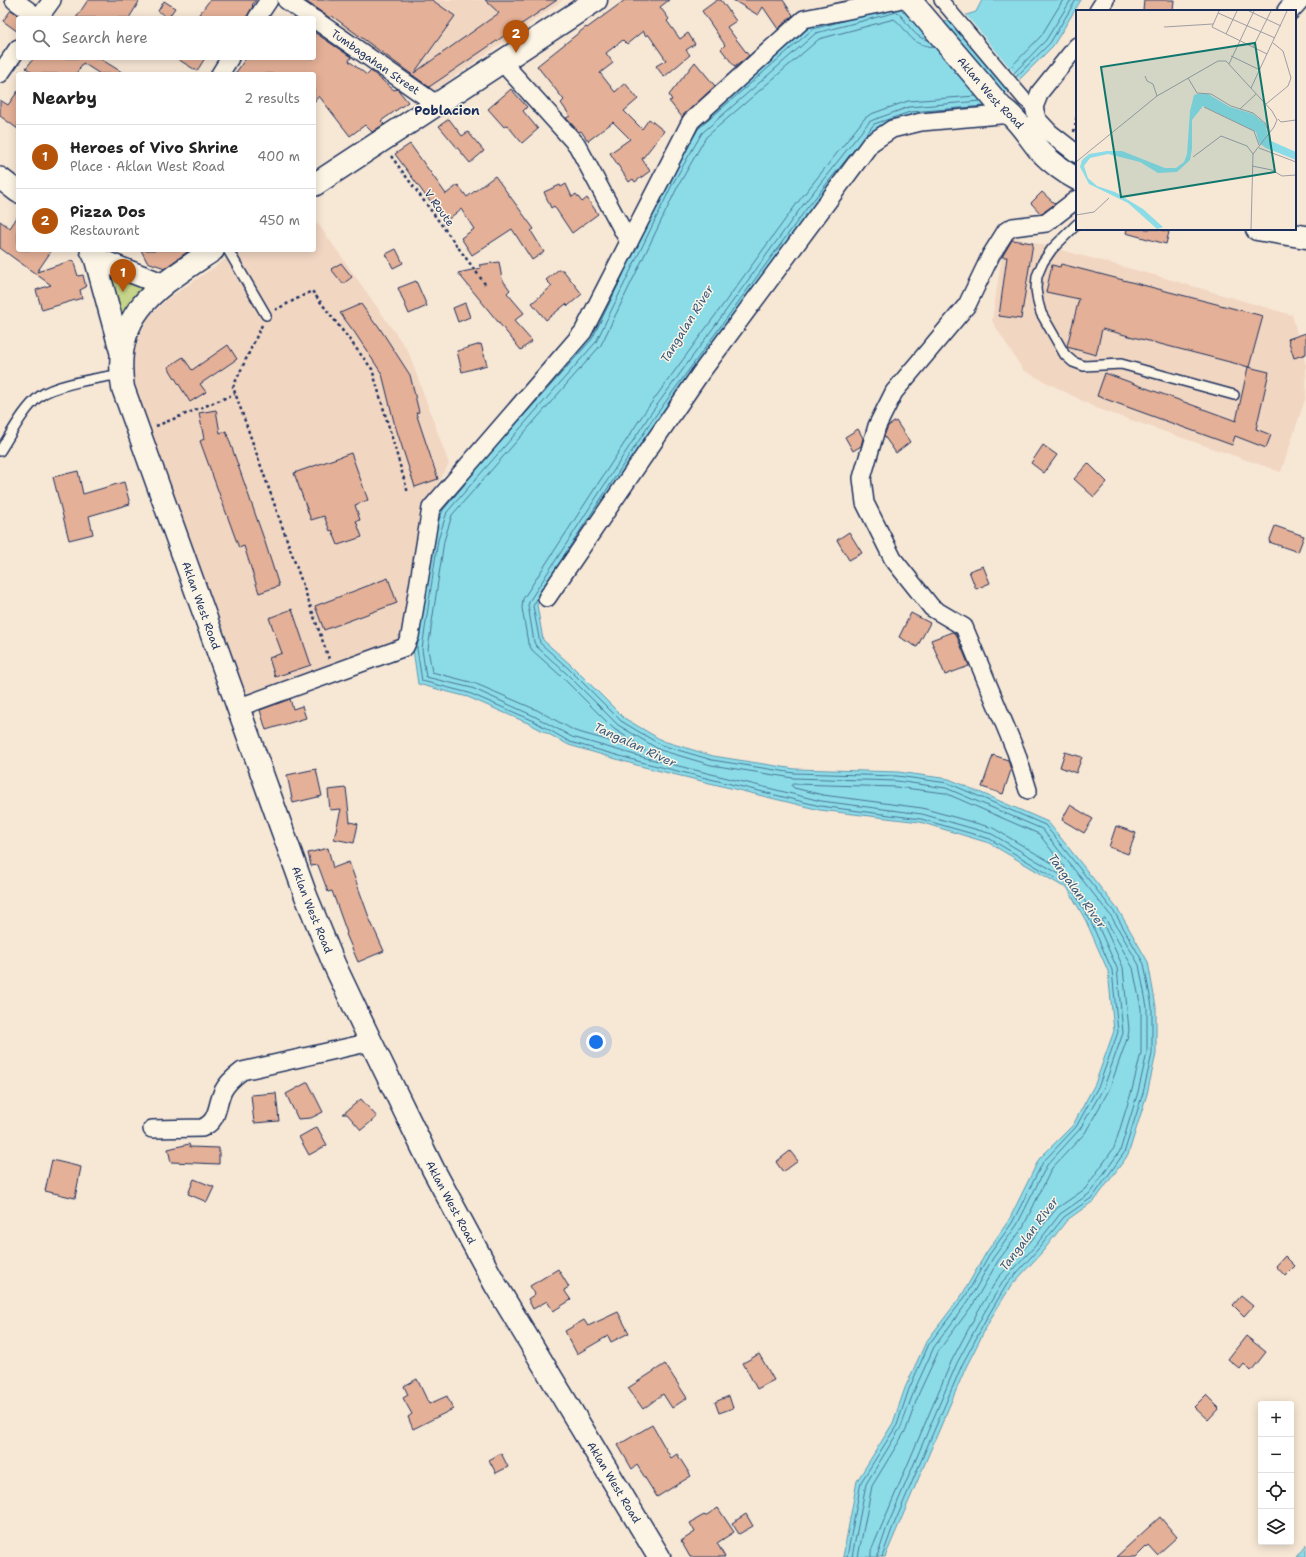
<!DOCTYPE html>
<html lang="en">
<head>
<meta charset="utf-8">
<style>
  body { margin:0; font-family:"Shantell Sans",sans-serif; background:#f2f2f2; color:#222 }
  .controls { position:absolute; right:12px; bottom:12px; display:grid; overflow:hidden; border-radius:4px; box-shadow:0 2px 10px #0003 }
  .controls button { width:36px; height:36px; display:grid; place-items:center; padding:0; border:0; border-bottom:1px solid #e0e0e0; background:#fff; color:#222; font:20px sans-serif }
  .you { position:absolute; left:596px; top:1042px; width:14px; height:14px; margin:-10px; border:3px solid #fff; border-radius:50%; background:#1a73e8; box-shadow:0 0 0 6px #1a73e833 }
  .badge { display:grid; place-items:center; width:26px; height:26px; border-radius:50%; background:#b45309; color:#fff; font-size:13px; font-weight:700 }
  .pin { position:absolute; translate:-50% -33px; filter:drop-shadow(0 1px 2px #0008) }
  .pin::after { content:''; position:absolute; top:21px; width:14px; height:12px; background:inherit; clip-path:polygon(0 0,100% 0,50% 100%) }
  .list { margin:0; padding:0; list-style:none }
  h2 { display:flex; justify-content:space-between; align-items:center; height:52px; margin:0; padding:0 16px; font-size:17px }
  h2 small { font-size:13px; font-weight:400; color:#767676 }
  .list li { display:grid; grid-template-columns:26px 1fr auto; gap:12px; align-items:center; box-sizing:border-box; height:64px; padding:0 16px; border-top:1px solid #e0e0e0 }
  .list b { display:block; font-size:15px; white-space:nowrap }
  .list p { margin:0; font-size:13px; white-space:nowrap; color:#767676 }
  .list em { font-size:13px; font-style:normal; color:#767676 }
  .icon { flex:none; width:22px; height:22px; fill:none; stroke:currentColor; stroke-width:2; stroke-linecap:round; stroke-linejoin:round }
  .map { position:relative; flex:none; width:1306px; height:1557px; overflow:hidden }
  .search { position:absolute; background:#fff; box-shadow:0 2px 10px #0003; left:16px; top:16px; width:300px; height:44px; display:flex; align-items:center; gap:10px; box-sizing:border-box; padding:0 14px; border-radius:4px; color:#767676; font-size:15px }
  .panel { position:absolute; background:#fff; box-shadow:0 2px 10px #0003; left:16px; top:72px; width:300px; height:180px; border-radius:4px }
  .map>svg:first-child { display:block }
  .built { fill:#f1d6c2 }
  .green { fill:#c6d589; stroke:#708274 }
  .water { fill:#8cdce8; stroke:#5f97b1 }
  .pier { fill:#f7e7d5 }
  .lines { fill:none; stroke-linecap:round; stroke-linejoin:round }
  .shore { stroke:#487495; stroke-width:1 }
  .building { fill:#e4b097; stroke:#1b2f5e }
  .service-casing { stroke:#1b2f5e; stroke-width:12 }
  .pedestrian-casing { stroke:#1b2f5e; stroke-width:16 }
  .minor-casing { stroke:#1b2f5e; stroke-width:20 }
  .tertiary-casing { stroke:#1b2f5e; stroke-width:24 }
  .secondary-casing { stroke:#1b2f5e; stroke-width:25 }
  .path { stroke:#1b2f5e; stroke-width:2.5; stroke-dasharray:3 3; stroke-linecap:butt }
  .service { stroke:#fcf5e5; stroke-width:9 }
  .pedestrian { stroke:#fcf5e5; stroke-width:13 }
  .minor { stroke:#fcf5e5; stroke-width:17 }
  .tertiary { stroke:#fcf5e5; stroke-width:21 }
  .secondary { stroke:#fcf5e5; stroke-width:22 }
  .labels { text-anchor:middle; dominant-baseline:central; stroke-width:3; stroke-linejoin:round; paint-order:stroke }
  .street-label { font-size:11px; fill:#1b2f5e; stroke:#fcf5e5 }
  .water-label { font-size:12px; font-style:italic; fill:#375a80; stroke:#fcf5e5 }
  .quarter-label { font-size:13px; font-weight:bold; fill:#1b2f5e; stroke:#fcf5e5 }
  .inset-road { fill:none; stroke:#9f9da5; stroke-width:1 }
  .view { fill:#0f766e; fill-opacity:0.15; stroke:#0f766e; stroke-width:2 }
  .inset-edge { fill:none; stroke:#1b2f5e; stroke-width:2 }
</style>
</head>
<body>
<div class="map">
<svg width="1306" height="1557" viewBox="0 0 1306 1557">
  <rect width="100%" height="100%" fill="#f7e7d5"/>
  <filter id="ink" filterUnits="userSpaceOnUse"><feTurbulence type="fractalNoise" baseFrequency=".025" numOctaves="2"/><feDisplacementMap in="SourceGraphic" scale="8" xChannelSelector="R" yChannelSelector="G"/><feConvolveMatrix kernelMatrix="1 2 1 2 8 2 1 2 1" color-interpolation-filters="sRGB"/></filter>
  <g filter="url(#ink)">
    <path class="built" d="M366,0H563L428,95L335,31Z
      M314,218L408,351L449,464L420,514L400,643L245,698L137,392L132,366L137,340L149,317L167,299L240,250H314Z
      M1005,235L1161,277L1292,315L1306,366V396L1281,472L1096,408L1023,370L992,321Z"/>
    <path class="green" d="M107,271L150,288L121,325Z"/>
    <path class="water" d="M982,0H1081L1053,46L989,110L911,116L876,128L810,211L656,422L537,605L543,640L572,666L624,718L663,741L713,756L795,769L898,772L949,779L1048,822L1119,911L1148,962L1156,1007V1054L1147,1094L1128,1155L1095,1200L1067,1220L1043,1251L1011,1286L991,1318L966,1367L885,1557H843L857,1481L893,1423L905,1388L926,1342L962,1295L986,1253L1009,1220L1039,1159L1073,1125L1095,1084L1114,1031L1108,971L1086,921L1067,887L1062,886L989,843L920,822L820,810L640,766L569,745L530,724L468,697L418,684L413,649L439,508L589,337L694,127L812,25L901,1L936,32L944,22L976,12Z
      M1306,1545V1557H1296Z"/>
    <path class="pier" d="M965,14L1021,81L1009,93L947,19Z"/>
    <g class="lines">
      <path class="shore" d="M934,47C907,44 911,32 894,19L819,39L706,137L678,186L601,345L452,515L444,541L428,649L432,672L474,683L537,710L575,731L645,751L644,748L614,729L562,677L532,650L528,643L522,608L523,599L644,413L798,202L865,118L871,114L908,101L976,96
        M1009,69L1041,36L1063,0
        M1013,74L1046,40L1071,0
        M1016,77L1050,43L1076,0
        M694,136L698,129L813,29L843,21
        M864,137L874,124L910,112L985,106
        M485,459L592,339L623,275
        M438,522L443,510L465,484
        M563,557L653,419L807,208L862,140
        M538,597L533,606L540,643L569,669L621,721L661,745L712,760L794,773L897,776L948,783L1045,825L1115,913L1144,964L1152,1007V1054L1143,1093L1124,1153L1093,1197L1064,1217L1039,1248L1007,1284L988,1316L962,1365L892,1529L882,1557
        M418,641L417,649L422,681L469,693L532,720L570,742L641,762L820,806L921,819L990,839L1062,882L1069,884L1090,920L1112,970L1118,1032L1099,1085L1076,1127L1043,1162L1012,1223L989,1255L965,1297L929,1344L909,1389L897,1425L861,1482L847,1557
        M794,784L896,787L945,793L1039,834L1065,868L1062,869L993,828L922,808L823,795L794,788L792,786Z
        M852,1557L866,1484L901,1427L914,1391L934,1347L969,1300L993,1258L1017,1225L1047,1165L1080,1129L1104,1087L1123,1033L1117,968L1094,917L1073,880L1064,877L992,834L922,814L821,801L642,757L572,737L534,716L472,688L426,677L422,649L438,540L447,512L596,342L673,183L702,133L816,33L897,12C908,21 913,39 929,40
        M858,1557L872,1486L906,1430L919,1393L939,1350L974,1303L998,1261L1022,1229L1052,1168L1085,1133L1109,1090L1128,1036L1129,1030L1123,967L1102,921L1103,919L1105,918L1133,968L1141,1008V1053L1132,1090L1114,1148L1085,1189L1056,1209L1031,1241L998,1278L978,1311L952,1360L882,1525L871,1551V1557
        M877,1557L887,1527L957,1363L984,1313L1004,1280L1036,1245L1060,1214L1089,1194L1120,1151L1138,1092L1147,1053V1007L1139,965L1111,916L1042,829L946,788L897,781L793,778L711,765L660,750L618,725L566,673L536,646L534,642L528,605L530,600L649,416L803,205L869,122L873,120L909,107L981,101"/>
    </g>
    <path class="building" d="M88,0H140L129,18H76Z
      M210,0H256L252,5L253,6L246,18H196Z
      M304,0H432L455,16L414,73L499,13L485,0H557L429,87L332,16L330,18Z
      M625,0H669L660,7L669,19L667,21L680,39L688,33L695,44L686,50L690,55L664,77L656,66L666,60L648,34L646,36L643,31L627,44L623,40L606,53L613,63L600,73L615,92L625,83L638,99L624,111L642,129L649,119L664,131L642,159L650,171L635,182L633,179L629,182L610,153L630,139L613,122L588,141L581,131L579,132L566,118L570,116L561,103L564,100L537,66L586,27L587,28Z
      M717,0H721L736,21L727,27L749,56L735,67L721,49L725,45L702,11Z
      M733,0H783L793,15L778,29L763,7L758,15Z
      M1144,0H1174L1173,11H1143Z
      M164,1L175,8L168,18L158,11Z
      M11,10L18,15V32L3,21Z
      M314,32L351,57L349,61L367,75L371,71L394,90L397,89L399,91L408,102L381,121L384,124L372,132L365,125L350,136L319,96L314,102V74H235L246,58H314Z
      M34,58H99L125,74H100L83,63L76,74H34L26,68Z
      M176,58H205L197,71Z
      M695,62L715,86L682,117L669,101L672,100L669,95Z
      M511,89L527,107L523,111L538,129L522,143L507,125L504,127L488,109Z
      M18,91V129L0,116V100L8,105Z
      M449,119L462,136L468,132L484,151L470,163L439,126Z
      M410,144L446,194L458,185L467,197L495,176L534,229L531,231L544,252L532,260L512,229L472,255L461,238L474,229L461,209L446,221L429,199H428L395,154Z
      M566,184L572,197L576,194L582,202L587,198L598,214L572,233L554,206L551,208L544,192L560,185L561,187Z
      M1042,192L1055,204L1041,214L1031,203Z
      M18,216V250H52L37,272L73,260L78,276L83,275L86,287L80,290L82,298L42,310L36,290L51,285L0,248V221L10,228Z
      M1127,229H1158L1169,232L1166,244L1126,233Z
      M1012,240L1033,243L1021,319L999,316L1007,257H1002Z
      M396,249L403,263L393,268L386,254Z
      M141,250H190L165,268L147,262Z
      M499,262L502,279L510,290L507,293L524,313L514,321L532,341L521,350L458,273L481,268L479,265Z
      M341,263L352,277L343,284L331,269Z
      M1061,264L1263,316L1249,367L1102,329L1096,355L1067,347V346L1079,299L1046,292L1052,265L1060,267Z
      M558,270H563L582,294L568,306L566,304L546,320L532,303L552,286L546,280Z
      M416,281L427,306L409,314L398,288Z
      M465,303L470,317L458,322L453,308Z
      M361,304L376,325L377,324L410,375L419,412L416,413L438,479L415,487L394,422L382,374L355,333L340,313Z
      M1306,333V354L1294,358L1288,339Z
      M481,344L487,365L462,372L457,351Z
      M228,345L237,359L200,384L206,392L190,402L168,367L183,357L192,370Z
      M1248,367L1269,372L1256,429L1271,435L1266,448L1235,436L1232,445L1097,396L1105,373L1236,421Z
      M216,410L220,433L226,431L264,539L279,586L259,593L244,546L239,548L200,441L204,439L199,413Z
      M896,421L910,442L896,453L884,436L888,426Z
      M858,429L863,438L861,446L853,451L845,437Z
      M1043,445L1057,455L1044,473L1031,463Z
      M351,453L368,500L355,505L360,520L356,521L362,537L338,545L332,530L330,531L324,516L311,520L294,473Z
      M1088,463L1107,482L1094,497L1074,479Z
      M78,471L83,494L124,482L130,504L89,516L93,534L69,540L53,477Z
      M1275,526L1304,536L1298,552L1269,542Z
      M849,532L862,553L849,560L837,540Z
      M983,566L990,583L976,589L969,571Z
      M388,578L397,603L324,630L315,606Z
      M292,609L311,665L275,677L269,658L282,653L269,618Z
      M911,613L930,623L917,647L899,637Z
      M952,632L956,634L969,666L945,675L931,640Z
      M290,699L293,709L302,706L306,718L266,730L260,710Z
      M1065,752L1082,757L1076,773L1060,767Z
      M993,755L1008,760L1011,770L1003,794L982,787Z
      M316,769L322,796L293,803L287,775Z
      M346,788L350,822L358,824L354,843L334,839L341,809L330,810L328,790Z
      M1070,805L1093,819L1084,833L1062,820Z
      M1116,826L1136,833L1128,854L1109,847Z
      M328,848L333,868L349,862L370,920L384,951L358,962L346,934L347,933L332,891L328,892L318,865L311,866L308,853Z
      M308,1082L323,1112L311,1118L298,1119L286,1094Z
      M276,1093L279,1121L254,1123L251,1095Z
      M361,1099L377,1117L361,1130L347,1114H343Z
      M317,1127L327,1145L309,1155L299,1137Z
      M189,1144L190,1147L219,1148V1164L171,1162L168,1149Z
      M790,1151L798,1161L783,1172L776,1162Z
      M52,1160L81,1167L75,1198L45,1191Z
      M194,1179L214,1187L207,1202L188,1194Z
      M1285,1256L1295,1266L1285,1276L1276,1266Z
      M558,1269L569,1287L564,1290L571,1300L553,1311L547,1301L533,1309L528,1299L535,1294L530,1286Z
      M1241,1296L1253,1306L1244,1316L1233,1305Z
      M618,1312L629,1333L611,1342L608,1336L577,1354L565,1331L584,1320L588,1326Z
      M1246,1336L1266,1352L1251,1371L1244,1364L1240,1369L1228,1359Z
      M759,1354L774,1380L757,1389L743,1363Z
      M665,1364L687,1398L672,1408L663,1394L643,1409L628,1388Z
      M417,1379L429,1404L447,1396L453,1409L413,1429L408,1417L412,1414L403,1398L408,1395L404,1386Z
      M1206,1395L1219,1408L1208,1420L1194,1407Z
      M729,1396L733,1408L719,1413L715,1402Z
      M652,1425L671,1458L677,1454L691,1476L657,1497L637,1465L632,1469L618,1445Z
      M501,1453L508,1467L496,1473L489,1460Z
      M718,1508L734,1532L717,1543L725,1557H690L681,1541L695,1532L690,1523L704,1515L705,1516Z
      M746,1514L753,1526L739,1534L732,1523Z
      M1160,1517L1177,1537L1157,1555L1148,1545L1136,1557H1116Z"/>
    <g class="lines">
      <g class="service-casing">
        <path id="service" d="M1077,224L1052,249L1043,262L1037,276L1036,289L1038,302L1041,313L1065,355L1073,362L1084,366L1121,364L1234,395
          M228,250L266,315
          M0,451C11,434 24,408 40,396C55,384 101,378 121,374"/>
      </g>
      <g class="pedestrian-casing">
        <path id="pedestrian" d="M941,0L1025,100L1034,107"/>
      </g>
      <g class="minor-casing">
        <g id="minor">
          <path d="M14,0L39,18"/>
          <path d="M286,0L312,18"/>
          <path d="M1098,11L1105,0"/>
          <path d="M39,18L52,0"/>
          <path d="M257,18L269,0"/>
          <path id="s1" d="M314,19L436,104"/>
          <path d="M1077,46L1040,92L1034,107L1037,119L1050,133L1077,154"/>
          <path d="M502,62L577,145L629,242"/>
          <path d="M0,74L18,48"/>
          <path d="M220,74L230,58"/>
          <path d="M547,598L700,374L871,143L892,129L921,122L1011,114"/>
          <path d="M237,708L405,647L410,636L431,508L583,332L691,121L804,19L898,0"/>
          <path d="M1028,790L1016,752L964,627L932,608L893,559L865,503L862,478L877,426L894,392L967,305L991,255L1006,231L1013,227L1046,223L1077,199"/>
          <path d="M152,1129L202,1128C219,1121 216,1106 223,1091C227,1083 234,1077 242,1071L371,1042"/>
        </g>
      </g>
      <g class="tertiary-casing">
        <path id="tertiary" d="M1288,11L1298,0
          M0,178L18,192
          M91,250L95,258L121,353
          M95,258L162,284"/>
      </g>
      <g class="secondary-casing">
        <g id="secondary">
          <path id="s2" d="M910,0L1001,107C1017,118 1028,136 1040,151C1051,162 1063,172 1077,179"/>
          <path d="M314,185L596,0"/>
          <path d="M1257,229L1306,237"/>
          <path id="s3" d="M213,250C158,287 111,312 123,388L306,896L334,964L371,1042L433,1169L495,1284L659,1557"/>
        </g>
      </g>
      <path class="path" d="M1074,132L1077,115
        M391,156L485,284
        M275,310L312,291L372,369L408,493
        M262,325L233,387L329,659
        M156,426L235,394"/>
      <use href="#service" class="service"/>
      <use href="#pedestrian" class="pedestrian"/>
      <use href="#minor" class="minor"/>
      <use href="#tertiary" class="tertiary"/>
      <use href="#secondary" class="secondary"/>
    </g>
  </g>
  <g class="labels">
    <g class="street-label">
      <text stroke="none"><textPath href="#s1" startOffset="75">Tumbagahan Street</textPath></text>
      <text stroke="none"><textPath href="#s2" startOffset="123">Aklan West Road</textPath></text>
      <text transform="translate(439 208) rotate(54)">V Route</text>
      <text stroke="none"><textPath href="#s3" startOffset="409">Aklan West Road</textPath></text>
      <text stroke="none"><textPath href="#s3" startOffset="733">Aklan West Road</textPath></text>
      <text stroke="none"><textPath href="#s3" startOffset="1057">Aklan West Road</textPath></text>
      <text stroke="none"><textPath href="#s3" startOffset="1381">Aklan West Road</textPath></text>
    </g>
    <g class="water-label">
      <text transform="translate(687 324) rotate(-58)">Tangalan River</text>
      <text transform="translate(635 745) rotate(25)">Tangalan River</text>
      <text transform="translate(1077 891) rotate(54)">Tangalan River</text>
      <text transform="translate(1029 1234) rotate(-53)">Tangalan River</text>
    </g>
    <g class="quarter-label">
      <text x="447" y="110">Poblacion</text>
    </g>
  </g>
  <g transform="translate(1076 10)">
    <rect width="220" height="220" fill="#f7e7d5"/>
    <path d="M121,84H132L154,97L177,104L189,114L193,130L220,142V150L190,138L183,133L180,122L127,96L116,110V139L114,150L101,162L82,163L64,152L32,144L14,148L8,156L12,168L21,176L39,182L67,199L87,217L81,219L52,193L13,174L4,157L6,150L13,144L31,141H46L89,158H100L108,152L111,144L114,101L118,85Z" fill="#8cdce8"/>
    <path class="inset-road" d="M143,1L136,17L191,44M173,1L205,16M142,3L199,28M88,17L137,14M150,24L161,1M177,37L195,1M155,46L184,60M153,54L178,1M69,66L71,71L77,74L81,86M112,68L121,83L135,84L155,96L177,103L189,113L193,123M175,78L211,1M190,94L212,76L215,68L207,41L197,33M128,97L178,121L183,135M164,99L180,84M202,109L205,112L220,110M183,138L220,152M117,147L145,126L171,136L177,144M0,152L81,86L142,51H150L196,101L201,110L198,117L177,144L175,219M176,156L196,160L206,166L220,165M0,205L18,202L33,188"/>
    <path class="view" d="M179,33L199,162L45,187L25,57Z"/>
    <rect width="220" height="220" class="inset-edge"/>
  </g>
</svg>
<div class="controls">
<button>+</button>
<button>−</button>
<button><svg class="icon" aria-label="locate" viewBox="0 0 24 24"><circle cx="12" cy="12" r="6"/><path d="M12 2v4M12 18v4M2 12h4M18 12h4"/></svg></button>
<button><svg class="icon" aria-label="layers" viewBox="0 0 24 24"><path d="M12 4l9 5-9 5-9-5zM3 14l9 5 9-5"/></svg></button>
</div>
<div class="you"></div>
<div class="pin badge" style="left:123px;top:292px">1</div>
<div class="pin badge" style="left:516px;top:53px">2</div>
<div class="search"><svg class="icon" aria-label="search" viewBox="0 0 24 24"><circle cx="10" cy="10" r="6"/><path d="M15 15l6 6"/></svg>Search here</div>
<section class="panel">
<h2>Nearby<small>2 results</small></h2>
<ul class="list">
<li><span class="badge">1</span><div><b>Heroes of Vivo Shrine</b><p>Place · Aklan West Road</p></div><em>400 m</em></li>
<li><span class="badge">2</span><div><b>Pizza Dos</b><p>Restaurant</p></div><em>450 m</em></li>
</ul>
</section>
</div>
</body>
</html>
